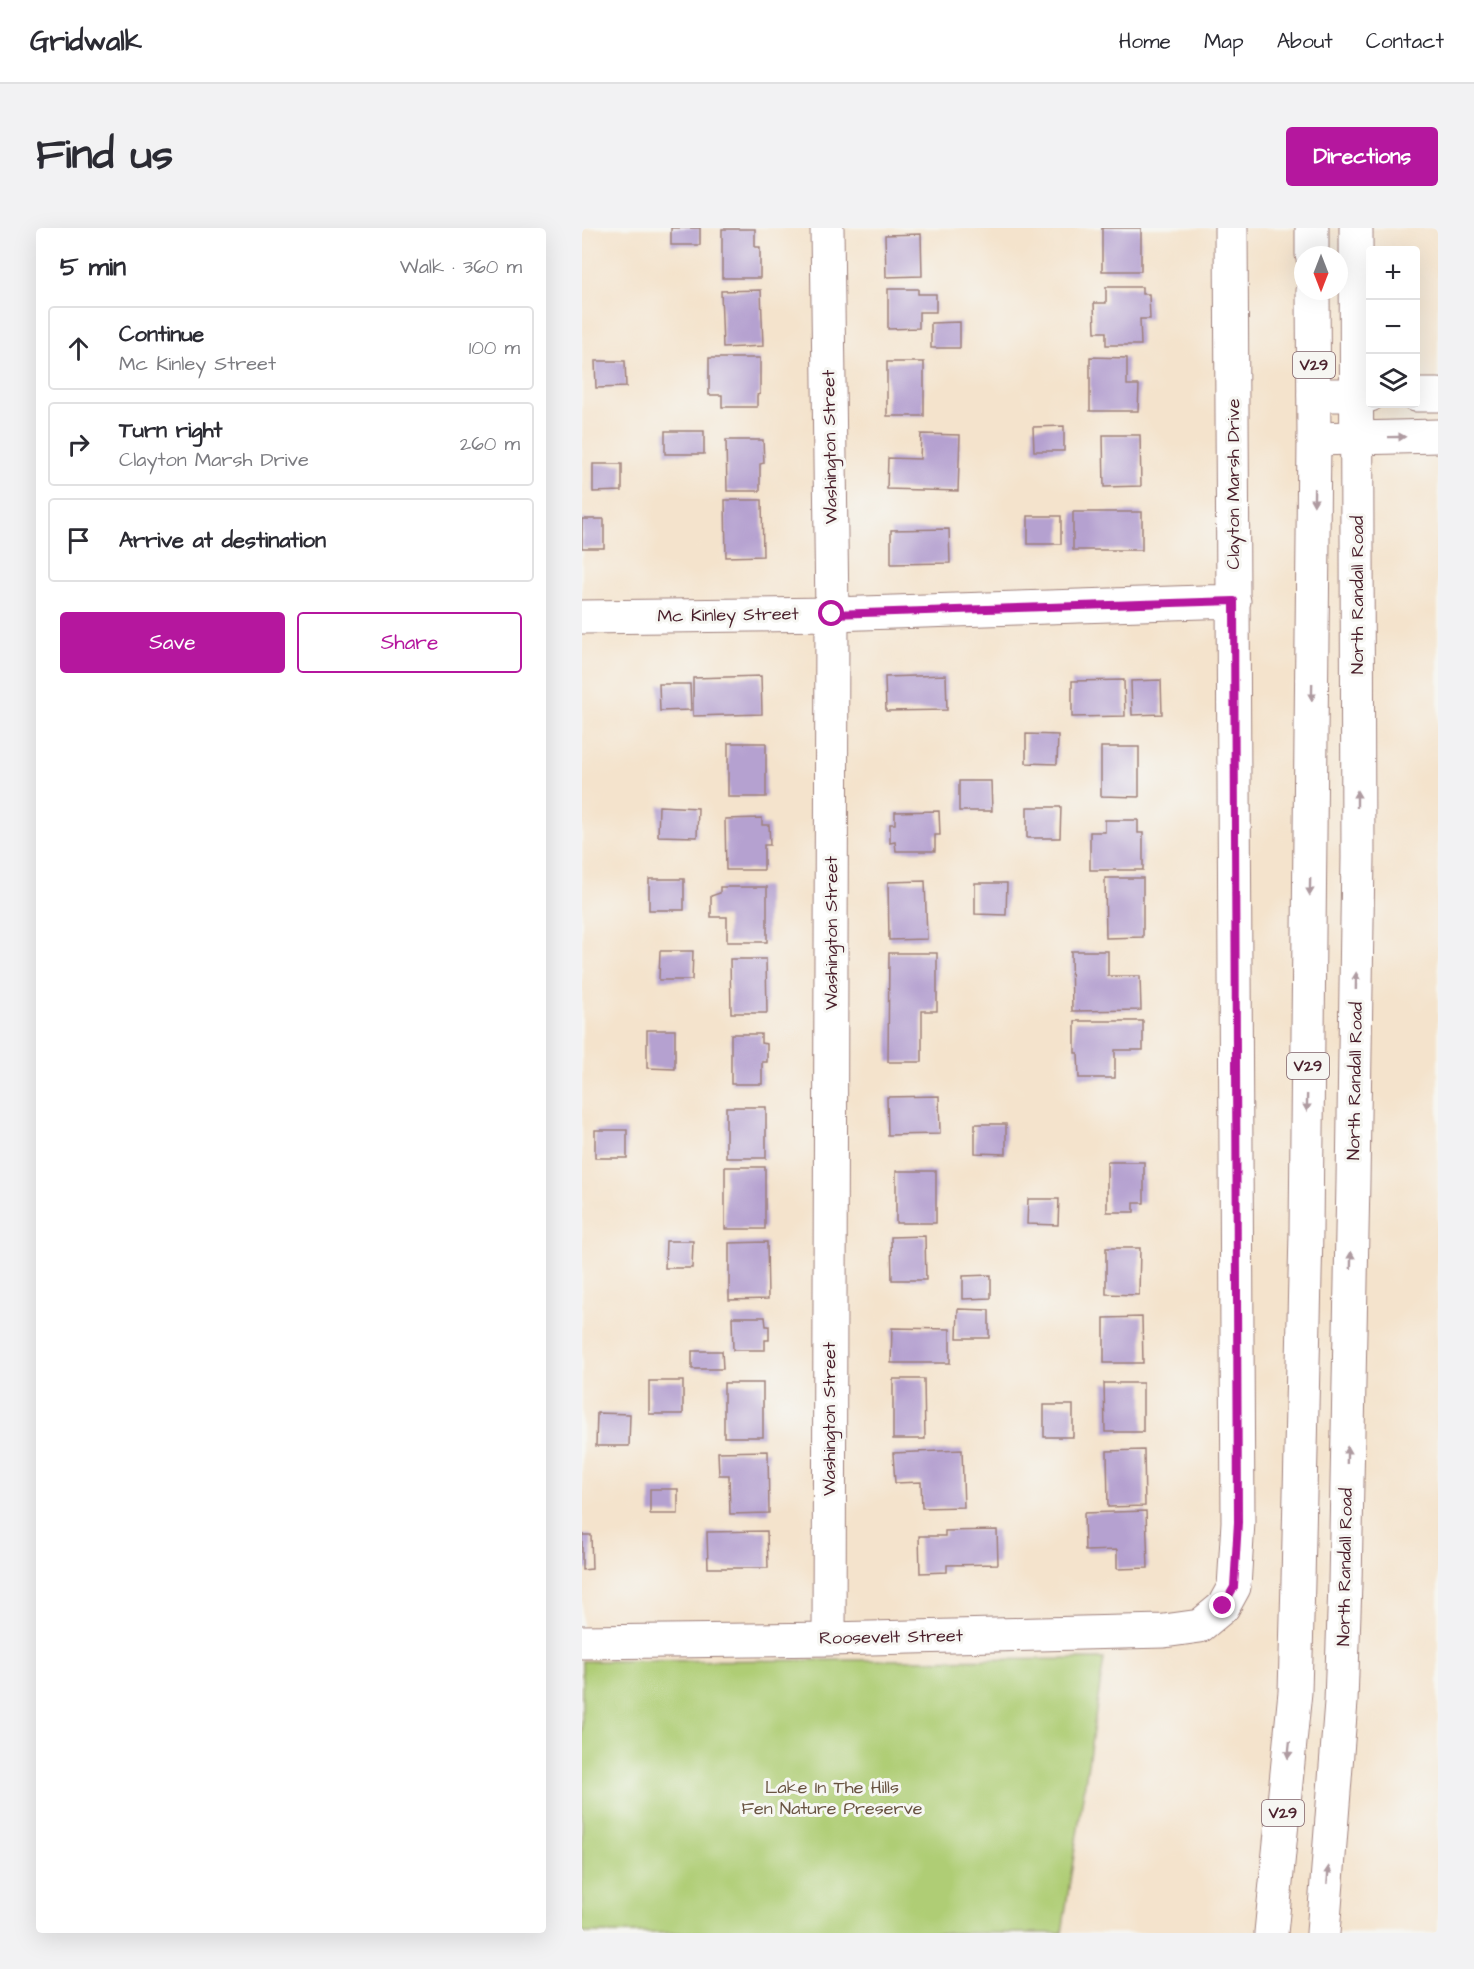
<!DOCTYPE html>
<html lang="en">
<head>
<meta charset="utf-8">
<style>
  body { margin:0; font-family:"Architects Daughter",sans-serif; background:#f2f2f3; color:#2b2b33 }
  .controls { position:absolute; right:18px; top:18px; display:grid; overflow:hidden; border-radius:6px; box-shadow:0 6px 24px #0002 }
  .controls button { width:54px; height:54px; display:grid; place-items:center; padding:0; border:0; border-bottom:2px solid #e1e1e2; background:#fff; color:#2b2b33; font:30px sans-serif }
  .compass { position:absolute; left:712px; top:18px; width:54px; height:54px; border-radius:50%; background:#fff; box-shadow:0 6px 24px #0002; rotate:180deg }
  .stop { position:absolute; width:18px; height:18px; margin:-14px; border:4px solid #b5179e; border-radius:50%; background:#fff }
  .stop.end { background:#b5179e; border-color:#fff; box-shadow:0 2px 6px #0008 }
  .list { margin:0; padding:0; list-style:none }
  h2 { display:flex; justify-content:space-between; align-items:center; height:78px; margin:0; padding:0 24px; font-size:26px }
  h2 small { font-size:20px; font-weight:400; color:#7c7c81 }
  .list li { display:grid; grid-template-columns:39px 1fr auto; gap:18px; align-items:center; box-sizing:border-box; height:84px; margin:0 12px 12px; padding:0 12px; border:2px solid #e1e1e2; border-radius:6px }
  .list b { display:block; font-size:22px; white-space:nowrap }
  .list p { margin:0; font-size:20px; white-space:nowrap; color:#7c7c81 }
  .list em { font-size:20px; font-style:normal; color:#7c7c81 }
  .actions { display:flex; gap:12px; padding:18px 24px }
  .actions a { flex:1; padding:14px 0; border:2px solid #b5179e; border-radius:6px; text-align:center; font-size:21px; color:#b5179e }
  .actions .main { background:#b5179e; color:#fff }
  .icon { flex:none; width:33px; height:33px; fill:none; stroke:currentColor; stroke-width:2; stroke-linecap:round; stroke-linejoin:round }
  .map { position:relative; flex:none; width:856px; height:1705px; overflow:hidden; border-radius:6px }
  header { display:flex; align-items:center; gap:36px; box-sizing:border-box; height:84px; padding:0 30px; background:#fff; border-bottom:2px solid #e1e1e2 }
  header strong { font-size:28px }
  nav { display:flex; gap:33px; margin-inline-start:auto; font-size:21px }
  .intro { display:flex; align-items:center; justify-content:space-between; box-sizing:border-box; height:144px; padding:0 36px }
  h1 { margin:0; font-size:42px }
  .button { padding:15px 27px; border-radius:6px; background:#b5179e; color:#fff; font-size:21px; font-weight:700 }
  main { display:flex; gap:36px; padding:0 36px }
  aside { flex:1; background:#fff; border-radius:6px; box-shadow:0 6px 24px #0002 }
  .map>svg:first-child { display:block }
  .green { fill:#afcd75; stroke:#7c7650; stroke-width:1.5 }
  .building { fill:#b5a1d0 }
  .lines { fill:none; stroke-linecap:round; stroke-linejoin:round }
  .minor-casing { stroke:#9f817c; stroke-width:35 }
  .major-casing { stroke:#9f817c; stroke-width:35 }
  .minor { stroke:#fff; stroke-width:33 }
  .major { stroke:#fff; stroke-width:33 }
  .oneway { fill:#ae9aa0 }
  .route { stroke:#b5179e; stroke-width:8 }
  .labels { text-anchor:middle; dominant-baseline:central; stroke-width:6; stroke-linejoin:round; paint-order:stroke }
  .shield { fill:#f6f6f2; stroke:#7e6067; stroke-width:1.5 }
  .shield-label { font-size:16px; font-weight:bold; fill:#4a1f2b }
  .street-label { font-size:18px; fill:#4a1f2b; stroke:#f6f6f2 }
  .park-label { font-size:18px; fill:#685341; stroke:#f6f6f2 }
</style>
</head>
<body>
<header>
<strong>Gridwalk</strong>
<nav><a>Home</a><a>Map</a><a>About</a><a>Contact</a></nav>
</header>
<div class="intro"><h1>Find us</h1><a class="button">Directions</a></div>
<main>
<aside>
<h2>5 min<small>Walk · 360 m</small></h2>
<ul class="list">
<li><svg class="icon" aria-label="ahead" viewBox="0 0 24 24"><path d="M12 20V5M6 11l6-6 6 6"/></svg><div><b>Continue</b><p>Mc Kinley Street</p></div><em>100 m</em></li>
<li><svg class="icon" aria-label="right" viewBox="0 0 24 24"><path d="M7 20v-9h11M14 6l5 5-5 5"/></svg><div><b>Turn right</b><p>Clayton Marsh Drive</p></div><em>260 m</em></li>
<li><svg class="icon" aria-label="arrive" viewBox="0 0 24 24"><path d="M6 21V4h12l-3 4 3 4H6"/></svg><div><b>Arrive at destination</b></div></li>
</ul>
<div class="actions"><a class="main">Save</a><a>Share</a></div>
</aside>
<div class="map">
<svg width="856" height="1705" viewBox="0 0 856 1705">
  <rect width="100%" height="100%" fill="#f6f6f2"/>
  <filter id="ink" filterUnits="userSpaceOnUse"><feTurbulence type="fractalNoise" baseFrequency=".0167" numOctaves="2"/><feDisplacementMap in="SourceGraphic" scale="12" xChannelSelector="R" yChannelSelector="G"/><feConvolveMatrix kernelMatrix="1 2 1 2 8 2 1 2 1" color-interpolation-filters="sRGB"/></filter>
  <filter id="wash" filterUnits="userSpaceOnUse"><feTurbulence type="fractalNoise" baseFrequency=".008" numOctaves="4" result="noise"/><feDisplacementMap in="SourceGraphic" scale="24" xChannelSelector="R" yChannelSelector="G"/><feGaussianBlur stdDeviation="1.35" result="paint"/><feColorMatrix in="noise" values="0 0 0 0 0 0 0 0 0 0 0 0 0 0 0 0 0 1.4 0 .05"/><feComposite in="paint" operator="in"/></filter>
  <g filter="url(#wash)">
    <rect width="100%" height="100%" fill="#f4e3cc"/>
    <path class="green" d="M522,1431L480,1705H0V1433Z"/>
    <g id="blocks">
      <path class="building" d="M89,0H118V17H89Z
        M520,0H559V43H520Z
        M140,1H173V19H178V50H140Z
        M339,6L340,48L304,49L303,7Z
        M524,59H560V66H567L568,91H558L559,117H524V104H513L512,75H524Z
        M306,61H336V66H354V84H337V100L306,101Z
        M179,62L181,118L141,120L139,63Z
        M378,94V120H349V95Z
        M508,129L545,130V157H557L556,183H508Z
        M127,130H178V166L175,167V179H140V167H127Z
        M13,133H43L44,159L14,160Z
        M305,134H342V188H305Z
        M482,198V223H452L451,199Z
        M83,203H122V226H83Z
        M339,206L378,207L376,263L305,261L306,230L338,231Z
        M521,207H558L559,258L522,259Z
        M144,212H181L182,235L178,236V263H145Z
        M11,236H40V263L11,264Z
        M143,272H180L181,328L144,329Z
        M491,284H560V322H491Z
        M446,288H479V316H446Z
        M0,291H22V320H0Z
        M367,301L368,335L309,336V302Z
        M364,447L365,482L304,483L303,449Z
        M179,448L180,486L111,488V450Z
        M542,452L543,488L490,489V453Z
        M579,452L580,486L550,487L549,453Z
        M77,456H108L109,482L78,483Z
        M444,506L476,507L475,536L444,535Z
        M146,515H184V569H146Z
        M519,519H557V569L519,568Z
        M377,553H409L410,583H377Z
        M77,578L116,580L115,609L76,608Z
        M445,579H479L478,610H445Z
        M357,583L358,607H353V623H314L313,614L308,615V596H313V584Z
        M180,590V597H187L188,617H182V642H144L143,591Z
        M523,592H556V605H561V642H508V604H523Z
        M523,650H561V709L524,710Z
        M67,651H102V682H67Z
        M343,653L345,711L307,712L306,654Z
        M393,655H425L424,687L393,686Z
        M138,659H185V714H145V689H129V668L138,665Z
        M78,723H111L110,752H77Z
        M489,723H526V748H558L559,782L490,783Z
        M307,725H355V783H340V834H306Z
        M148,731H184L185,785H149Z
        M493,793H561V822H533V850H497L496,825H493Z
        M65,802H93V841L65,840Z
        M149,806H179V815L185,816V834H180V856H149Z
        M357,868L358,906L306,907L305,869Z
        M144,879H184V930H144Z
        M393,896H424V926L393,925Z
        M13,902H45V930H13Z
        M525,934H562V975H552V984H525Z
        M143,939H183V1001H143Z
        M314,943H354V995H314Z
        M446,971H477L476,997L445,996Z
        M343,1008L344,1052H310L309,1009Z
        M84,1013H111L110,1040H83Z
        M185,1014L186,1071L147,1072V1015Z
        M524,1020H558L557,1067L524,1066Z
        M409,1047V1070L381,1071V1048Z
        M376,1081L407,1082V1110H375Z
        M150,1089H183L184,1098H187V1112H183V1122H151Z
        M560,1089L561,1135H522V1090Z
        M310,1100L368,1101V1135H309Z
        M110,1123H140L141,1141H110Z
        M311,1151H342L343,1211H311Z
        M67,1153H101V1186H67Z
        M142,1155H181V1209H142Z
        M522,1155H561V1204H523Z
        M462,1177H491V1209H462Z
        M15,1185L48,1186L47,1218H14Z
        M380,1222L382,1279L340,1280L339,1254L313,1255L311,1225Z
        M562,1222L563,1278L526,1279L525,1223Z
        M186,1223L187,1285L148,1286L147,1247H137L136,1224Z
        M68,1261H96V1286H68Z
        M564,1283L566,1340L535,1341V1322L503,1323L502,1285Z
        M415,1302L416,1336L365,1337V1344L338,1345L337,1308H363V1303Z
        M185,1303L186,1340H126L125,1304Z
        M0,1307H9L10,1341L0,1342Z"/>
    </g>
  </g>
  <g filter="url(#ink)">
    <use href="#blocks" fill-opacity="0" stroke="#9f817c" stroke-width="1.5"/>
    <g class="lines">
      <g class="minor-casing">
        <path id="minor" d="M245,0L250,386L247,1411
          M732,167H788
          M834,167H856
          M732,211L856,208
          M0,389L250,386L652,373
          M0,1414L247,1411L582,1403L618,1398L641,1379L652,1359L656,1294L649,0"/>
      </g>
      <g class="major-casing">
        <path id="major" d="M730,0V27
          M689,1705L713,1464L716,1353L724,1004L732,211L731,63
          M741,1705L759,1474L763,1355L771,953L776,629L774,0"/>
      </g>
      <use href="#minor" class="minor"/>
      <use href="#major" class="major"/>
    </g>
    <defs><path id="oneway-solid" d="M-6-.8H1V-3.2L6.5 0L1 3.2V.8H-6Z" transform="scale(1.5)"/></defs>
    <g class="oneway">
      <use href="#oneway-solid" transform="translate(815 209) rotate(-1)"/>
      <use href="#oneway-solid" transform="translate(732 269) rotate(91)"/>
      <use href="#oneway-solid" transform="translate(730 464) rotate(91)"/>
      <use href="#oneway-solid" transform="translate(775 571) rotate(-90)"/>
      <use href="#oneway-solid" transform="translate(728 659) rotate(91)"/>
      <use href="#oneway-solid" transform="translate(774 753) rotate(-89)"/>
      <use href="#oneway-solid" transform="translate(725 875) rotate(91)"/>
      <use href="#oneway-solid" transform="translate(769 1032) rotate(-89)"/>
      <use href="#oneway-solid" transform="translate(765 1227) rotate(-89)"/>
      <use href="#oneway-solid" transform="translate(707 1522) rotate(96)"/>
      <use href="#oneway-solid" transform="translate(746 1647) rotate(-86)"/>
    </g>
  </g>
  <g class="lines" filter="url(#ink)">
    <path class="route" d="M250,386L652,373L656,1294L652,1359L641,1378"/>
  </g>
  <g class="labels">
    <g class="shield">
      <rect x="711" y="124" width="42" height="26" rx="4.5"/>
      <rect x="705" y="825" width="42" height="26" rx="4.5"/>
      <rect x="680" y="1572" width="42" height="26" rx="4.5"/>
    </g>
    <g class="shield-label">
      <text x="732" y="137">V29</text>
      <text x="726" y="838">V29</text>
      <text x="701" y="1585">V29</text>
    </g>
    <g class="street-label">
      <text transform="translate(248 219) rotate(-91)">Washington Street</text>
      <text transform="translate(651 256) rotate(-90)">Clayton Marsh Drive</text>
      <text transform="translate(775 367) rotate(-90)">North Randall Road</text>
      <text transform="translate(146 387) rotate(-1)">Mc Kinley Street</text>
      <text transform="translate(249 705) rotate(-90)">Washington Street</text>
      <text transform="translate(773 853) rotate(-89)">North Randall Road</text>
      <text transform="translate(247 1191) rotate(-90)">Washington Street</text>
      <text transform="translate(763 1339) rotate(-89)">North Randall Road</text>
      <text transform="translate(309 1409) rotate(-1)">Roosevelt Street</text>
    </g>
    <g class="park-label">
      <text x="250" y="1559">Lake In The Hills<tspan x="250" dy="21">Fen Nature Preserve</tspan></text>
    </g>
  </g>
</svg>
<div class="controls">
<button>+</button>
<button>−</button>
<button><svg class="icon" aria-label="layers" viewBox="0 0 24 24"><path d="M12 4l9 5-9 5-9-5zM3 14l9 5 9-5"/></svg></button>
</div>
<svg class="compass" viewBox="-18 -18 36 36"><path d="M0-13l5 13h-10z" fill="#e53935"/><path d="M0 13l5-13h-10z" fill="#7c7c81"/></svg>
<div class="stop" style="left:250px;top:386px"></div>
<div class="stop end" style="left:641px;top:1378px"></div>
</div>
</main>
</body>
</html>
